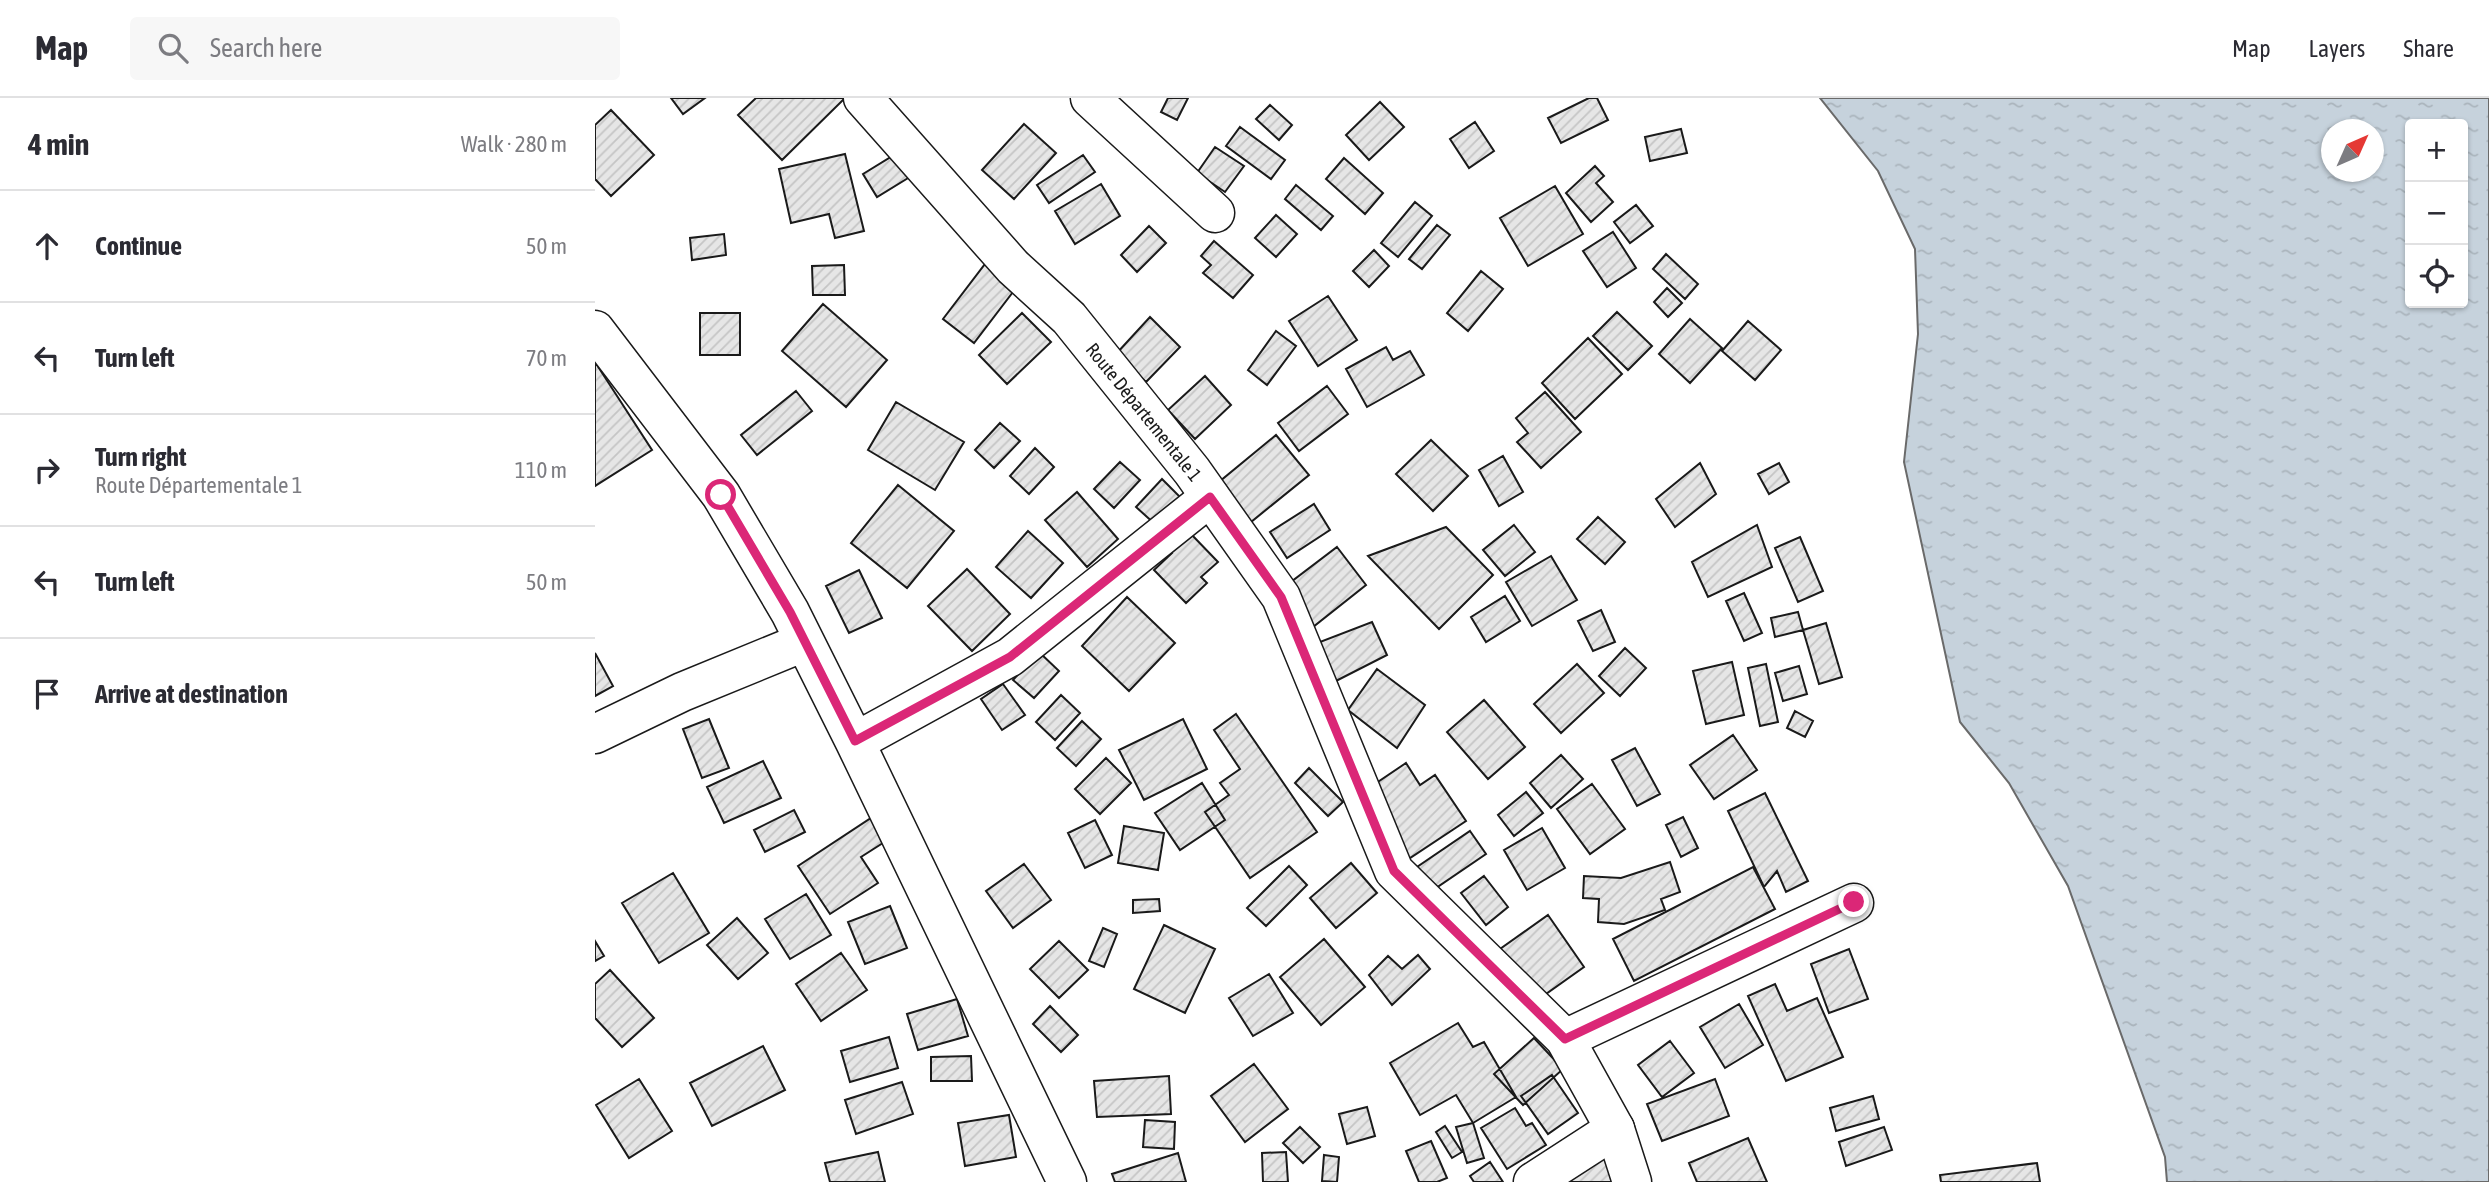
<!DOCTYPE html>
<html lang="en">
<head>
<meta charset="utf-8">
<style>
  body { margin:0; font-family:"Asap Condensed",sans-serif; background:#f7f7f7; color:#2b2b33 }
  .controls { position:absolute; right:21px; top:21px; display:grid; overflow:hidden; border-radius:7px; box-shadow:0 2px 5px #0004 }
  .controls button { width:63px; height:63px; display:grid; place-items:center; padding:0; border:0; border-bottom:2px solid #e1e1e2; background:#fff; color:#2b2b33; font:35px sans-serif }
  .compass { position:absolute; left:1726px; top:21px; width:63px; height:63px; border-radius:50%; background:#fff; box-shadow:0 2px 5px #0004; rotate:45deg }
  .stop { position:absolute; width:21px; height:21px; margin:-16px; border:5px solid #db2777; border-radius:50%; background:#fff }
  .stop.end { background:#db2777; border-color:#fff; box-shadow:0 2px 7px #0008 }
  .list { margin:0; padding:0; list-style:none }
  h2 { display:flex; justify-content:space-between; align-items:center; height:91px; margin:0; padding:0 28px; font-size:30px }
  h2 small { font-size:23px; font-weight:400; color:#7c7c81 }
  .list li { display:grid; grid-template-columns:46px 1fr auto; gap:21px; align-items:center; box-sizing:border-box; height:112px; padding:0 28px; border-top:2px solid #e1e1e2 }
  .list b { display:block; font-size:26px; white-space:nowrap }
  .list p { margin:0; font-size:23px; white-space:nowrap; color:#7c7c81 }
  .list em { font-size:23px; font-style:normal; color:#7c7c81 }
  .icon { flex:none; width:38px; height:38px; fill:none; stroke:currentColor; stroke-width:2; stroke-linecap:round; stroke-linejoin:round }
  .map { position:relative; flex:none; width:1894px; height:1084px; overflow:hidden }
  header { display:flex; align-items:center; gap:42px; box-sizing:border-box; height:98px; padding:0 35px; background:#fff; border-bottom:2px solid #e1e1e2 }
  header strong { font-size:33px }
  nav { display:flex; gap:38px; margin-inline-start:auto; font-size:24px }
  .search { width:490px; height:63px; background:#f7f7f7; display:flex; align-items:center; gap:18px; box-sizing:border-box; padding:0 24px; border-radius:7px; color:#7c7c81; font-size:26px }
  main { display:flex }
  aside { flex:1; background:#fff }
  .map>svg:first-child { display:block }
  .water { fill:url(#water-ripples); stroke:#6a6a6a; stroke-width:2; fill-rule:evenodd }
  .building { fill:url(#building-hatch); stroke:#1a1a1a; stroke-width:2 }
  .lines { fill:none; stroke-linecap:round; stroke-linejoin:round }
  .minor-casing { stroke:#1a1a1a; stroke-width:41 }
  .major-casing { stroke:#1a1a1a; stroke-width:41 }
  .minor { stroke:#fff; stroke-width:38 }
  .major { stroke:#fff; stroke-width:38 }
  .route { stroke:#db2777; stroke-width:9 }
  .labels { text-anchor:middle; dominant-baseline:central; stroke-width:5; stroke-linejoin:round; paint-order:stroke }
  .street-label { font-size:19px; fill:#1a1a1a; stroke:#fff }
</style>
</head>
<body>
<header>
<strong>Map</strong>
<div class="search"><svg class="icon" aria-label="search" viewBox="0 0 24 24"><circle cx="10" cy="10" r="6"/><path d="M15 15l6 6"/></svg>Search here</div>
<nav><a>Map</a><a>Layers</a><a>Share</a></nav>
</header>
<main>
<aside>
<h2>4 min<small>Walk · 280 m</small></h2>
<ul class="list">
<li><svg class="icon" aria-label="ahead" viewBox="0 0 24 24"><path d="M12 20V5M6 11l6-6 6 6"/></svg><div><b>Continue</b></div><em>50 m</em></li>
<li><svg class="icon" aria-label="left" viewBox="0 0 24 24"><path d="M17 20v-9H6M10 6l-5 5 5 5"/></svg><div><b>Turn left</b></div><em>70 m</em></li>
<li><svg class="icon" aria-label="right" viewBox="0 0 24 24"><path d="M7 20v-9h11M14 6l5 5-5 5"/></svg><div><b>Turn right</b><p>Route Départementale 1</p></div><em>110 m</em></li>
<li><svg class="icon" aria-label="left" viewBox="0 0 24 24"><path d="M17 20v-9H6M10 6l-5 5 5 5"/></svg><div><b>Turn left</b></div><em>50 m</em></li>
<li><svg class="icon" aria-label="arrive" viewBox="0 0 24 24"><path d="M6 21V4h12l-3 4 3 4H6"/></svg><div><b>Arrive at destination</b></div></li>
</ul>
</aside>
<div class="map">
<svg width="1894" height="1084" viewBox="0 0 1894 1084">
  <defs>
    <pattern id="water-ripples" width="26" height="14" patternUnits="userSpaceOnUse" patternTransform="scale(1.75)"><rect width="26" height="14" fill="#c6d2dc"/><path d="M2 4q2-2 4 0t4 0M15 11q2-2 4 0t4 0" fill="none" stroke="#aab4bc"/></pattern>
    <pattern id="building-hatch" width="6" height="6" patternUnits="userSpaceOnUse" patternTransform="scale(1.75)"><rect width="6" height="6" fill="#e6e6e6"/><path d="M-1 1l2-2M0 6l6-6M5 7l2-2" fill="none" stroke="#c5c5c5"/></pattern>
  </defs>
  <rect width="100%" height="100%" fill="#fff"/>
  <path class="water" d="M1225,0H1894V1084H1572L1570,1059L1473,788L1414,685L1365,624L1309,364L1323,236L1320,151L1283,73ZM1815,26H1868V205H1815ZM1736,32H1778V74H1736Z"/>
  <path class="building" d="M76,0H110L88,16Z
    M161,0H250L187,62L143,17Z
    M573,0H593L582,22L566,14Z
    M994,0H1002L1013,22L966,45L953,20Z
    M785,4L809,29L774,62L751,37Z
    M675,7L697,27L684,42L661,21Z
    M16,12L59,57L16,98L0,81V27Z
    M880,24L899,53L874,70L855,41Z
    M429,26L461,55L419,101L387,72Z
    M645,29L690,62L676,81L631,48Z
    M1086,31L1092,55L1055,63L1050,39Z
    M620,49L649,68L630,94L602,75Z
    M304,54L318,77L282,99L268,76Z
    M250,56L269,133L240,140L234,116L196,125L184,71Z
    M488,57L500,74L454,105L442,87Z
    M749,60L788,95L770,116L731,81Z
    M1000,68L1009,78L1001,85L1018,104L996,124L971,95Z
    M506,86L525,118L480,146L460,113Z
    M701,87L738,118L726,132L690,101Z
    M960,88L988,136L933,168L905,120Z
    M820,104L837,118L803,159L786,145Z
    M1041,107L1058,128L1035,145L1019,124Z
    M681,117L702,136L681,159L660,140Z
    M842,127L855,137L827,171L814,161Z
    M554,128L571,145L542,174L526,157Z
    M1018,134L1041,170L1012,189L988,153Z
    M129,136L131,157L97,162L95,140Z
    M619,143L658,177L638,200L608,175L616,167L606,158Z
    M779,152L794,168L774,189L758,173Z
    M1071,156L1103,186L1090,201L1058,171Z
    M390,166L421,190L379,245L348,221Z
    M249,167L250,197H218L217,168Z
    M886,173L908,191L873,233L852,215Z
    M1072,190L1087,205L1073,219L1059,204Z
    M733,198L762,242L723,268L694,223Z
    M228,206L292,262L251,309L187,253Z
    M1022,214L1057,248L1033,272L998,238Z
    M105,215H145V257H105Z
    M427,215L456,244L412,286L384,257Z
    M555,219L585,249L551,284L521,256Z
    M1095,221L1127,250L1095,285L1064,256Z
    M1153,223L1186,252L1160,282L1127,253Z
    M681,233L701,248L672,287L653,272Z
    M993,240L1027,276L980,321L947,285Z
    M791,249L798,262L815,253L829,277L772,309L751,271Z
    M0,264L57,352L0,388Z
    M610,278L636,307L600,341L573,312Z
    M732,288L753,316L704,353L683,325Z
    M201,293L217,313L162,357L146,337Z
    M950,294L986,334L946,370L922,344L933,335L921,320Z
    M301,304L369,344L340,392L273,352Z
    M405,325L425,343L399,370L380,352Z
    M681,337L714,377L656,424L624,384Z
    M836,342L873,378L838,413L801,376Z
    M440,350L459,369L434,396L415,378Z
    M908,358L928,394L904,408L884,372Z
    M525,364L545,382L519,410L499,391Z
    M1105,365L1121,396L1080,429L1061,401Z
    M1184,365L1194,384L1174,396L1163,376Z
    M567,381L586,400L561,427L541,409Z
    M303,387L359,433L312,490L256,445Z
    M482,394L523,441L492,469L450,422Z
    M719,406L735,432L692,460L675,434Z
    M1003,419L1030,444L1010,466L982,441Z
    M919,427L940,454L910,478L888,452Z
    M1162,427L1177,469L1113,499L1097,464Z
    M851,429L898,477L844,531L773,458Z
    M433,433L468,465L436,500L401,469Z
    M596,436L623,464L606,479L612,485L591,505L559,472L577,455L569,447Z
    M1205,439L1228,493L1203,504L1180,450Z
    M742,449L771,487L718,529L688,490Z
    M956,458L982,502L937,528L911,484Z
    M372,471L415,516L377,553L333,508Z
    M264,472L287,520L254,535L231,488Z
    M1149,495L1167,535L1149,543L1131,503Z
    M910,498L925,523L891,544L876,519Z
    M532,499L580,545L534,593L487,548Z
    M1006,512L1020,544L998,553L983,523Z
    M1203,514L1208,532L1180,539L1176,520Z
    M777,524L792,557L733,587L717,547Z
    M1231,525L1247,579L1224,586L1208,532Z
    M1030,550L1051,570L1025,598L1004,578Z
    M444,554L464,573L439,600L418,582Z
    M0,555L18,588L0,598Z
    M1137,564L1149,617L1111,626L1098,573Z
    M982,566L1009,595L966,635L939,606Z
    M1171,566L1183,624L1165,628L1153,570Z
    M1204,568L1212,596L1188,603L1180,575Z
    M782,571L830,607L802,650L753,612Z
    M408,586L430,617L407,632L386,601Z
    M466,597L485,615L460,642L441,624Z
    M889,602L930,649L893,681L852,634Z
    M1200,613L1218,623L1210,639L1192,630Z
    M641,616L722,734L655,780L610,714L634,697L625,685L645,671L619,632Z
    M114,621L134,670L107,680L88,631Z
    M588,621L612,671L549,702L524,652Z
    M487,623L506,641L481,668L462,650Z
    M1138,637L1162,672L1119,701L1095,667Z
    M1040,650L1065,696L1042,708L1017,662Z
    M966,657L988,681L956,710L935,685Z
    M511,660L536,685L505,716L480,691Z
    M168,663L186,700L129,725L112,689Z
    M811,665L825,687L840,677L871,723L812,762L768,694Z
    M714,670L748,704L733,718L700,685Z
    M607,685L630,722L585,752L560,715Z
    M997,686L1030,731L995,756L962,711Z
    M931,694L948,715L919,738L903,717Z
    M1170,695L1213,783L1191,794L1182,773L1169,789L1133,713Z
    M199,712L210,734L170,754L159,732Z
    M1088,719L1103,750L1086,759L1071,727Z
    M276,720L291,743L266,759L283,785L235,816L203,768Z
    M500,722L517,757L490,770L473,735Z
    M529,728L569,735L563,772L523,765Z
    M947,730L970,770L932,792L909,752Z
    M875,733L891,756L838,792L822,769Z
    M1075,764L1085,794L1066,801L1070,812L1029,826L1003,824L1004,801L988,800L989,778L1026,780Z
    M756,765L782,795L741,830L715,800Z
    M429,766L456,802L418,830L391,793Z
    M694,768L712,787L671,828L652,810Z
    M1158,769L1180,811L1039,883L1018,841Z
    M78,775L114,835L64,865L27,805Z
    M889,778L913,809L891,827L866,795Z
    M211,796L236,837L195,861L170,821Z
    M564,801L565,813L538,815V802Z
    M295,808L312,850L270,866L253,824Z
    M953,817L989,869L941,903L905,851Z
    M142,820L173,855L143,881L112,847Z
    M569,827L620,851L590,915L539,891Z
    M508,830L522,836L509,869L494,863Z
    M729,841L770,889L726,927L685,879Z
    M0,843L9,858L0,863Z
    M464,843L493,872L464,900L435,871Z
    M1254,851L1273,901L1234,915L1216,866Z
    M246,855L272,892L226,923L201,886Z
    M823,857L835,871L797,907L774,877L793,858L807,871Z
    M15,872L59,920L27,949L0,920V886Z
    M674,876L698,915L658,938L634,900Z
    M1180,886L1192,913L1222,900L1248,959L1191,983L1153,898Z
    M362,901L373,938L323,952L312,916Z
    M1144,906L1168,947L1130,970L1105,929Z
    M455,908L483,937L466,954L438,926Z
    M863,925L878,949L889,944L921,999L878,1025L861,997L825,1017L795,965Z
    M294,939L303,970L255,984L246,953Z
    M939,940L968,971L928,1007L899,976Z
    M1075,943L1099,975L1067,999L1043,967Z
    M168,948L190,992L117,1028L95,985Z
    M376,958L377,983H336V959Z
    M659,966L693,1011L650,1044L616,998Z
    M957,977L983,1015L953,1036L926,998Z
    M574,978L576,1016L502,1019L499,983Z
    M44,981L77,1033L34,1060L1,1007Z
    M1120,981L1134,1018L1067,1043L1052,1006Z
    M307,984L318,1016L261,1036L250,1002Z
    M1278,998L1284,1021L1241,1033L1235,1010Z
    M772,1009L780,1038L752,1046L744,1016Z
    M920,1010L931,1028L937,1025L951,1047L912,1071L886,1030Z
    M414,1017L421,1059L370,1068L363,1025Z
    M550,1022L580,1024L579,1051L548,1049Z
    M878,1025L889,1060L872,1065L861,1029Z
    M850,1028L867,1054L857,1060L841,1034Z
    M705,1029L725,1049L708,1065L688,1045Z
    M1289,1029L1297,1052L1251,1068L1244,1044Z
    M1153,1040L1172,1084H1102L1094,1065Z
    M836,1043L852,1080L842,1084H824L811,1053Z
    M283,1054L290,1084H235L230,1065Z
    M691,1054L693,1084H668L667,1055Z
    M583,1055L591,1084H520L517,1076Z
    M729,1057L744,1059L742,1084L727,1083Z
    M1012,1059L1026,1084H970Z
    M895,1064L908,1084H879L875,1078Z
    M1442,1065L1445,1084H1346L1345,1077Z"/>
  <g class="lines">
    <g class="minor-casing">
      <path id="minor" d="M495,0L620,115
        M0,232L126,397L195,514L260,644L472,1084
        M0,636L87,594L209,544
        M260,644L415,559L615,399
        M970,941L1259,805
        M938,1084L1020,1031"/>
    </g>
    <g class="major-casing">
      <path id="major" d="M268,0L418,169L474,220L597,373L686,499L799,773L970,941L1020,1031L1037,1084"/>
    </g>
    <use href="#minor" class="minor"/>
    <use href="#major" class="major"/>
  </g>
  <g class="lines">
    <path class="route" d="M126,397L195,514L260,643L415,559L615,399L686,499L799,773L970,941L1259,804"/>
  </g>
  <g class="labels">
    <g class="street-label">
      <text transform="translate(549 314) rotate(51)">Route Départementale 1</text>
    </g>
  </g>
</svg>
<div class="controls">
<button>+</button>
<button>−</button>
<button><svg class="icon" aria-label="locate" viewBox="0 0 24 24"><circle cx="12" cy="12" r="6"/><path d="M12 2v4M12 18v4M2 12h4M18 12h4"/></svg></button>
</div>
<svg class="compass" viewBox="-18 -18 36 36"><path d="M0-13l5 13h-10z" fill="#e53935"/><path d="M0 13l5-13h-10z" fill="#7c7c81"/></svg>
<div class="stop" style="left:126px;top:397px"></div>
<div class="stop end" style="left:1259px;top:804px"></div>
</div>
</main>
</body>
</html>
